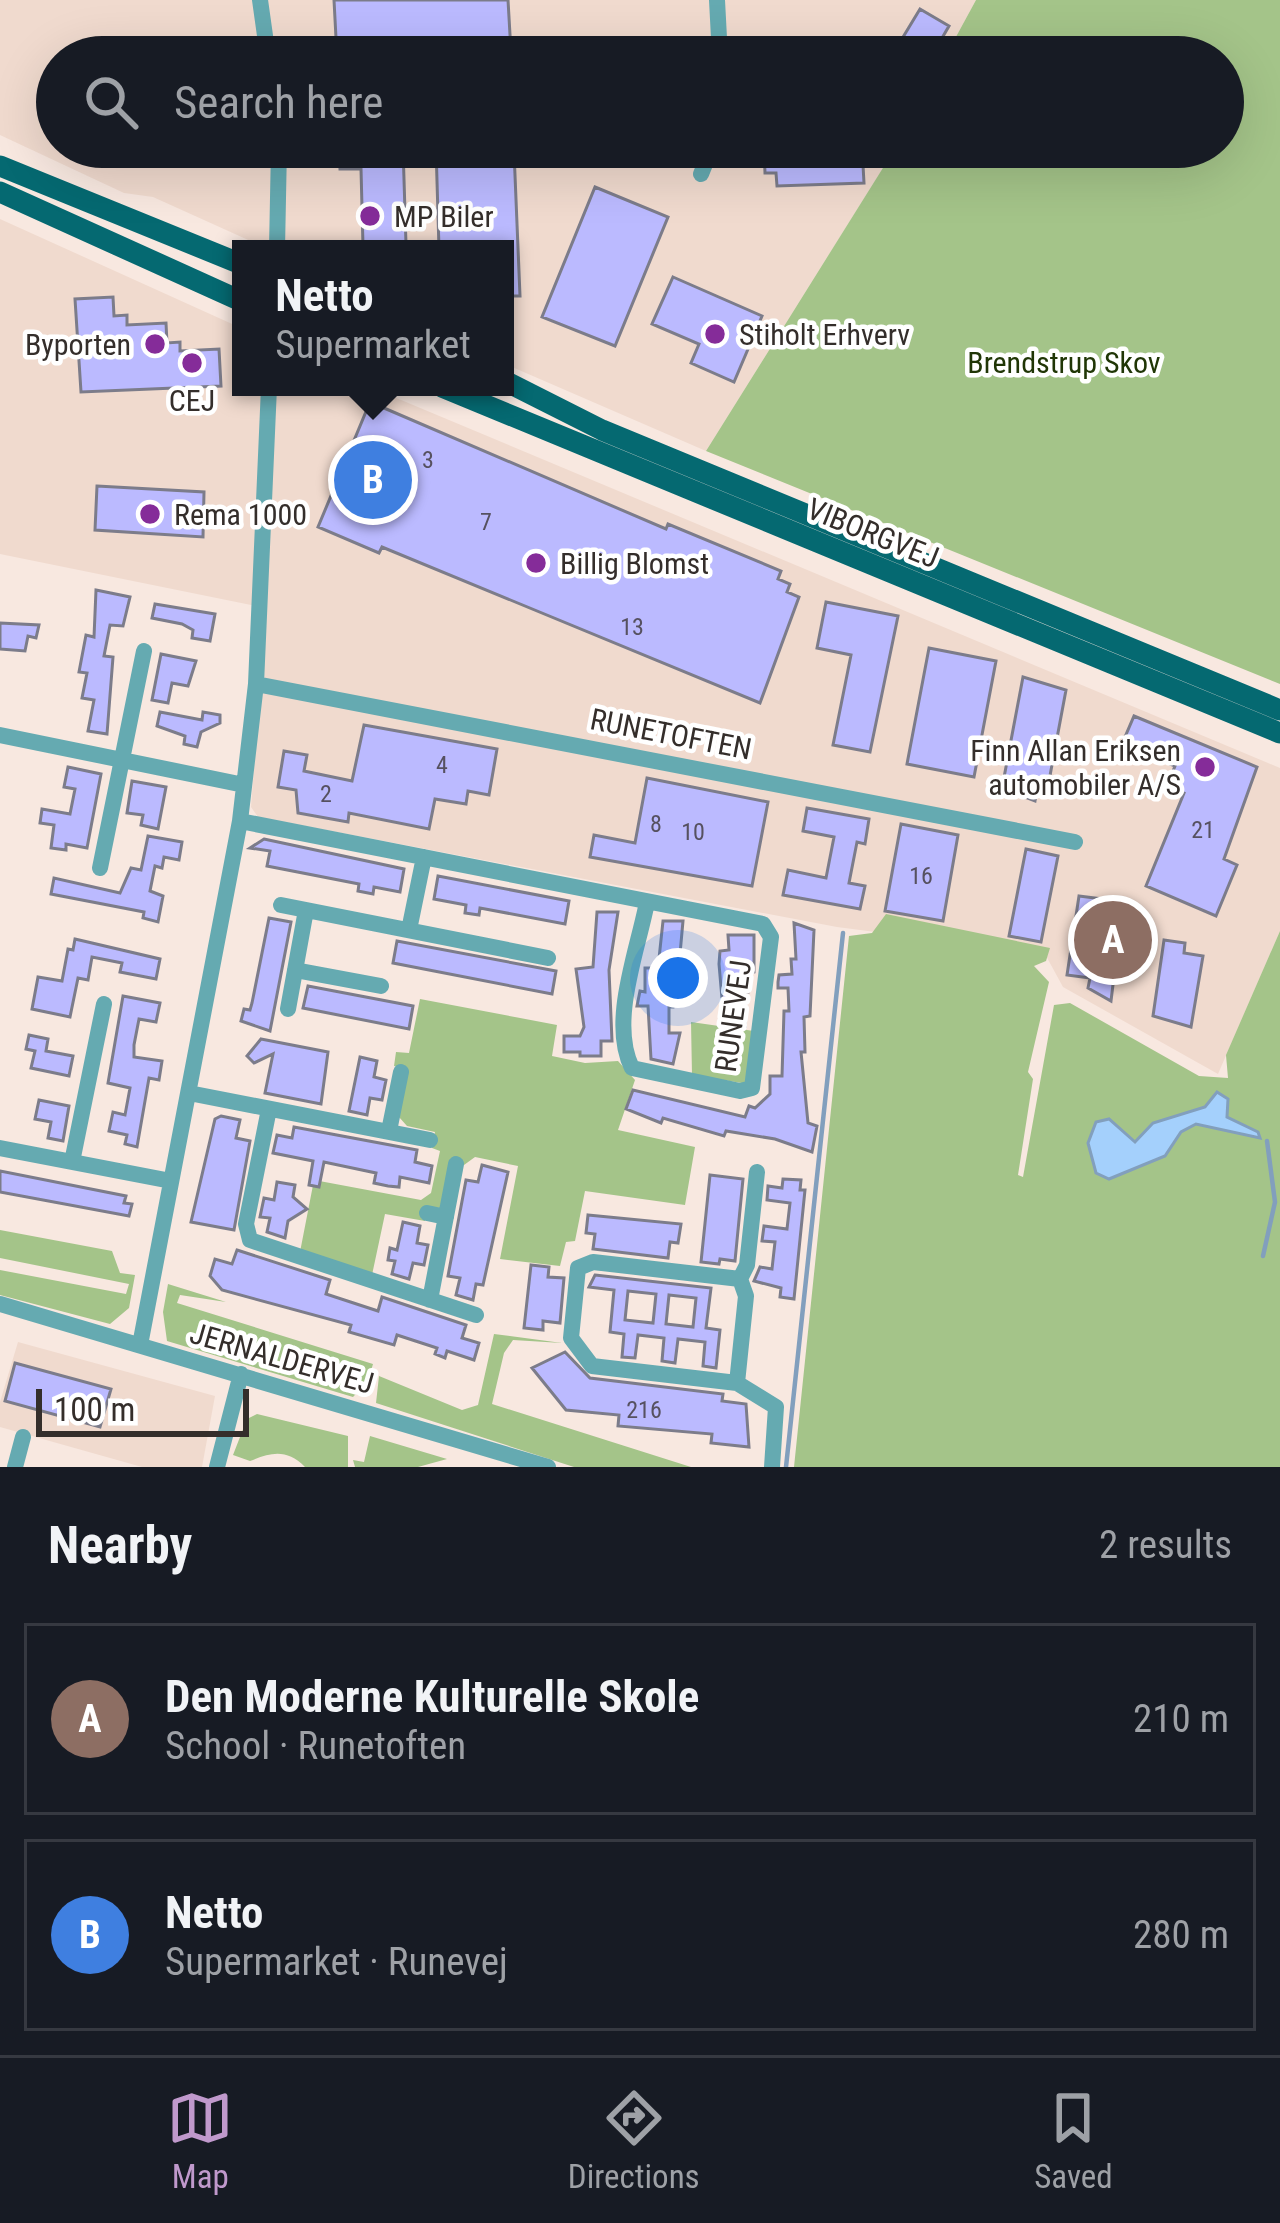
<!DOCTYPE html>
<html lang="en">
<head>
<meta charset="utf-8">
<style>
  body { margin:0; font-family:"Roboto Condensed",sans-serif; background:#242831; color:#f1f3f6 }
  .scale { position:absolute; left:36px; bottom:30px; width:213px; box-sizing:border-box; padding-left:12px; border:6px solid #342e2b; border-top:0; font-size:33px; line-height:42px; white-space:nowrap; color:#342e2b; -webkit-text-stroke:9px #fff; paint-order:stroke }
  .you { position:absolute; left:678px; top:978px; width:42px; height:42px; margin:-30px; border:9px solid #fff; border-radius:50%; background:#1a73e8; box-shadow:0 0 0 18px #1a73e833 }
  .badge { display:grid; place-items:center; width:78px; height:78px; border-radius:50%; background:#c099cc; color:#fff; font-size:39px; font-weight:700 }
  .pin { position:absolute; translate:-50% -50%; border:6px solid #fff; box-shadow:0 3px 12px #0006 }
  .popup { position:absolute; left:232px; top:240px; width:282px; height:156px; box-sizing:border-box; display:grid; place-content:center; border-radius:0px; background:#171b24; filter:drop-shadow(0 3px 9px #0005); font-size:39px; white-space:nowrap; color:#9ea1a6 }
  .popup b { font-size:45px; color:#f1f3f6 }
  .popup::after { content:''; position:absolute; left:50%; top:100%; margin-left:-24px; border:24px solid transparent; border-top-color:#171b24 }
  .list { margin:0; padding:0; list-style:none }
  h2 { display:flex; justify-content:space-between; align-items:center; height:156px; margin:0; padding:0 48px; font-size:51px }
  h2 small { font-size:39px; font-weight:400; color:#9ea1a6 }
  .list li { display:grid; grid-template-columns:78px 1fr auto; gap:36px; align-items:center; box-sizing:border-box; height:192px; margin:0 24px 24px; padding:0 24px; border:3px solid #363941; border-radius:0px }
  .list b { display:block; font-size:45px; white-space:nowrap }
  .list p { margin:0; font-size:39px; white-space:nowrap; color:#9ea1a6 }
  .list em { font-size:39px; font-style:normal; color:#9ea1a6 }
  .icon { flex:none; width:66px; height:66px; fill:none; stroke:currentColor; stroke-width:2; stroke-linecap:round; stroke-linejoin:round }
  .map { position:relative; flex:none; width:1280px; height:1467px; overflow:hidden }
  .search { position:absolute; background:#171b24; box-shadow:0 12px 48px #0002; left:36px; right:36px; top:36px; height:132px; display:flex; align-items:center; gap:30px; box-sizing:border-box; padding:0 42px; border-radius:66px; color:#9ea1a6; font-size:45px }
  .sheet { height:588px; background:#171b24 }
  nav { display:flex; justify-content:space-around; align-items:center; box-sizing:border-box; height:168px; border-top:3px solid #363941; background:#171b24; font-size:33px; color:#9ea1a6 }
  nav a { display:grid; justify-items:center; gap:6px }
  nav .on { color:#c099cc }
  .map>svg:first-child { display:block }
  .built { fill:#f0dace }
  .green { fill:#a4c489 }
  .water { fill:#a4d0fc; stroke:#829fbd; stroke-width:3 }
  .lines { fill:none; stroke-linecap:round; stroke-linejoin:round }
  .stream { stroke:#829fbd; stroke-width:4.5 }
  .building { fill:#bbbaff; stroke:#7c7c8a; stroke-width:3; fill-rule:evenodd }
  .minor { stroke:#65aab1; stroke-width:16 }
  .major { stroke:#056971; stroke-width:21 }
  .poi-dot { fill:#852c99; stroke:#fff; stroke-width:4.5 }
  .labels { text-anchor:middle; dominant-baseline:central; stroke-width:9; stroke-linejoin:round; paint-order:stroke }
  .number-label { font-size:24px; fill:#565160 }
  .poi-label { font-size:30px; fill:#342e2b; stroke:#fff; text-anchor:start }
  .park-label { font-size:30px; fill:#203606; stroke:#fff }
  .street-label { font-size:30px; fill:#342e2b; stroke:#fff }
</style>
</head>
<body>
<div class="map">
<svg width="1280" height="1467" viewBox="0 0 1280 1467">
  <rect width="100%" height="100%" fill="#f8e8e0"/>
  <path class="built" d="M0,0H976L945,57H57V147H896L706,451L505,364V249H268L153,197L124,193L0,135Z
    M0,219L241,328V387H370L1280,768V931L1218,1074L1063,987L1045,954L837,927L258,817L251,807L266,608L0,554Z
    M18,1342L215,1396L202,1467H142L0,1427V1402Z"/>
  <path class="green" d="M976,0H1280V684L706,451L896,147H1223V57H945Z
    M886,914L1050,948L1046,961L1034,966L1049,982L1028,1072L1033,1079L1018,1175L1023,1177L1054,1005L1070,1003L1199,1076L1228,1078L1226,1055L1280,931V1467H794L849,936L872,933Z
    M420,999L557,1025L552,1056L585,1063L618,1061L635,1080L618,1130L695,1147L685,1205L585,1191L575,1241L566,1242L560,1266L500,1259L518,1166L475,1157L464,1165L451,1162L440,1208L428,1207L425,1221L385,1214L372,1275L300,1252L314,1180L421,1200L431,1193L440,1151L432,1148L435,1132L407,1126L399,1117L408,1068L394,1066L396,1052L409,1053Z
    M691,1022L754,1031L748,1084L692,1075Z
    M0,1230L112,1251L120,1273L135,1275L129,1308L110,1324L0,1295V1270L126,1294L129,1284L0,1258Z
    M168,1284L226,1302L180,1295L177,1303L373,1364L368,1381L353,1397L167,1341L163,1312Z
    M494,1334L562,1343L513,1340L504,1353L492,1404L691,1467H574L376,1403L379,1376L462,1410L478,1405Z
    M257,1414L348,1436V1467H305C287,1449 272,1452 250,1461L233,1455L247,1419Z
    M370,1436L447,1459L418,1467H355L353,1460L364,1462Z"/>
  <path class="water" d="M1217,1092L1228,1099L1227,1117L1258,1132L1260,1138L1196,1124L1181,1132L1165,1156L1109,1179L1096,1173L1088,1143L1096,1122L1109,1119L1135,1142L1153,1123L1205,1107Z"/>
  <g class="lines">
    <path class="stream" d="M1263,1256L1275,1202L1267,1141
      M786,1467L843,933"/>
  </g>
  <path class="building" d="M334,0H508L511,52L337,57Z
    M920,9L949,26L931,57H891Z
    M339,147H403L406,244L363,246L361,169H340Z
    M436,147L514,151L520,296H505V249H439Z
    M764,147H862L864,183L777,186L776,173H765Z
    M595,187L668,217L615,346L542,317Z
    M673,277L762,316L734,382L691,363L699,344L652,324Z
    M113,297L114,316L127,315V325L166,323L167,343L180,342V351L219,349L221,386L81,392L75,299Z
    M370,402L666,529L668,524L781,571L778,579L790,584L787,592L799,597L760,703L382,547L379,553L318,527Z
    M97,486L204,492L203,537L95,530Z
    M96,590L130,597L123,626L110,625L104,656L113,657L107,734L88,731L94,700L82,698L87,673L79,672L86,635L94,637Z
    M826,602L898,616L870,752L833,745L851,655L817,648Z
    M155,604L215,614L210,641L192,638L193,630L182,624L152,618Z
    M0,623L39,625L36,638L28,636L25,651L0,649Z
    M929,648L996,661L974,777L907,764Z
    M161,654L196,661L188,686L172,683L168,703L152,700Z
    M1023,677L1066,690L1046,797L1036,795L1035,801L1002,788Z
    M160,712L202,720L203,712L220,715V723L201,732L197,747L184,744L185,736L157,726Z
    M1134,716L1257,767L1224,859L1237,865L1216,916L1146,886L1184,793L1167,786L1175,766L1122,744Z
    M364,725L497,749L489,795L468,791L466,804L435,799L429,829L349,813L348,822L298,813L296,790L278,787L284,751L307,755L304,771L352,781Z
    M68,767L101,774L87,848L66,844V850L51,848L54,825L40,823L42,809L70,814L75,789L64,787Z
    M647,778L768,802L752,886L590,857L594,835L635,843Z
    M132,781L166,787L158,829L141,825L143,815L127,813Z
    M807,808L869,819L865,844L857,842L849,883L865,886L860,909L783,895L788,870L826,878L834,837L803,831Z
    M901,824L958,835L943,921L885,911Z
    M148,836L182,842L179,860L164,857L162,868L155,866L150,891L163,896L158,922L143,918L144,912L51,894L54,878L120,893L131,868L141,870Z
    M264,839L404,869L400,892L374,887L373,894L358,891L359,884L267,866L270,851L250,848Z
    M1026,849L1058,856L1041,942L1009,936Z
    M438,876L569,901L565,924L480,908L479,915L465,913L466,905L434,899Z
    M1079,896L1103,899L1102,907L1122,911L1111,1001L1088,988L1090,978L1067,975Z
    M597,912H618L609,970L612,1041H601V1056H580V1052H564V1036H580L584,1027L576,969L593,967Z
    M269,918L291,922L270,1031L241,1021L244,1009L250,1010L252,1003Z
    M663,921H683L678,976L687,980L686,992H674L673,1007H669V1033H680L673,1064L651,1059L648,1006H637L640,991L645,992V968H658Z
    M794,923L814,930L810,1016L804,1017L805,1052H801L808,1123L817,1126L812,1152L775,1139L726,1131L724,1136L663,1118L661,1123L626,1109L633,1090L745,1117L749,1106L755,1108L770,1094V1076H782L784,1011H789L788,988H778V982L779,975L792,974L791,959H796Z
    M728,935H754V972L747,973L748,992H743L745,1026L724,1022L719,964L720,951L729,950Z
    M75,939L160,959L156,979L120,972L122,963L92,957L88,980L78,978L70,1017L32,1009L38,977L62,981L68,949L73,950Z
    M1164,940L1185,943L1184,953L1203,956L1191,1027L1153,1016Z
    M397,941L556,971L552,994L393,963Z
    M308,986L413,1006L409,1029L303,1008Z
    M123,996L160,1003L156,1022L139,1019L134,1045V1057L162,1061L159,1080L149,1078L137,1147L125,1144L127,1135L109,1131L113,1112L125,1115L130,1088L108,1083Z
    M29,1035L48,1039L46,1051L73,1056L69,1076L31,1068L35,1051L26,1049Z
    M261,1039L328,1052L321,1104L265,1093L273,1054L254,1063L247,1056Z
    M360,1057L377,1061L374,1077L386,1080L382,1100L370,1098L367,1115L349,1111Z
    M39,1100L69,1106L63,1141L48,1138L51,1122L35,1119Z
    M221,1116L240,1120L236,1138L250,1141L234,1230L191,1222L215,1119Z
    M294,1127L417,1150L415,1162L432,1166L429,1183L400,1177L399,1187L388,1186L374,1183L376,1173L324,1162L319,1187L309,1185L313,1161L273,1153L277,1135L292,1138Z
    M482,1165L508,1172L483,1285L476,1284L473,1300L456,1295L460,1278L448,1276L466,1180L478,1182Z
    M0,1171L126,1196L124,1203L132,1204L129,1216L0,1192Z
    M710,1175L743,1179L735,1261L720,1259L719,1264L701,1262Z
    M783,1179L801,1180L800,1190H805L794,1299L780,1297L781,1288L754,1281L760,1267L772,1269L775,1242L762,1241L764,1226L787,1229L790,1203L767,1200L768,1186L782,1188Z
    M277,1182L295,1185L293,1197L307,1209L288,1221L285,1238L267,1232L270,1218L260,1217L264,1198L274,1200Z
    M588,1215L681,1224L678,1243L670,1242L668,1258L593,1249L595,1234L586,1233Z
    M403,1222L420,1226L417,1243L428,1245L424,1265L413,1263L409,1279L392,1274L395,1261L388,1260L390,1248L397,1250Z
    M237,1250L330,1280L326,1294L378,1311L382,1297L466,1325L462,1338L479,1343L474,1360L447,1351L445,1358L435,1354L437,1348L397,1335L394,1345L349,1332L351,1325L222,1290L210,1276L215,1259L232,1264Z
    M531,1265L549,1267L548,1277L564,1278L560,1323L543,1321V1330L524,1328Z
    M595,1275L711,1288L706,1328L720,1330L716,1368L703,1366L705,1342L678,1339L675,1363L662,1361L664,1338L638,1335L635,1358L622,1357L624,1334L610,1332L614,1290L589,1287ZM628,1291L656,1294L653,1323L625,1320ZM669,1295L696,1298L693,1327L666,1324Z
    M565,1352L590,1378L723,1394L722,1401L746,1404L749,1447L711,1443L712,1434L618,1426L619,1415L566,1410L532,1368Z
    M15,1363L111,1389L100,1427L5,1401Z"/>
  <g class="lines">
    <path class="minor" d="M260,0L268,57
      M717,0L720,57
      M701,174L712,147
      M277,249L279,147
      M256,684L1075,842
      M0,735L244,785
      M240,821L763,924L771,937L752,1088L740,1091L632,1068C609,1022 638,950 647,902
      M100,868L144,651
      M281,905L548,958
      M409,930L424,857
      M295,970L381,986
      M288,1009L306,910
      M189,1093L430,1140
      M269,1109L246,1224L250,1240L476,1315
      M389,1131L401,1072
      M0,1148L171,1181
      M72,1162L104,1004
      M427,1213L446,1217
      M740,1279L747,1265L757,1172
      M430,1300L456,1164
      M0,1304L548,1467
      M140,1345L240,821L256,684L269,387
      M737,1383L592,1366L571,1338L578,1268L593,1262L740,1279L746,1296L737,1383L776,1407L772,1467
      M15,1467L23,1437
      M217,1467L241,1374"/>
    <path class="major" d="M0,166L241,264
      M0,192L241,301
      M505,381L602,430L1280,710
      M442,387L1280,733"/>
  </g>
  <g class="poi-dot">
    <circle cx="370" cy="216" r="12"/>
    <circle cx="715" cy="334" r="12"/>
    <circle cx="155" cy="344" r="12"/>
    <circle cx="192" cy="363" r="12"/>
    <circle cx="150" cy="514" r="12"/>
    <circle cx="536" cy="563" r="12"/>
    <circle cx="1205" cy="767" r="12"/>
  </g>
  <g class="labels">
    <g class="number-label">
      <text x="428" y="460">3</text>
      <text x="486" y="522">7</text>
      <text x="632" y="627">13</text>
      <text x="442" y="765">4</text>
      <text x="326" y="794">2</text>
      <text x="656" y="824">8</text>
      <text x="1203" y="830">21</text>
      <text x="693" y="832">10</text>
      <text x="921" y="876">16</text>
      <text x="644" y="1410">216</text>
    </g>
    <g class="poi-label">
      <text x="394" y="216">MP Biler</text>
      <text x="739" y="334">Stiholt Erhverv</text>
      <text x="131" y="344" text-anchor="end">Byporten</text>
      <text x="192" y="400" text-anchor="middle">CEJ</text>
      <text x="174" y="514">Rema 1000</text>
      <text x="560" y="563">Billig Blomst</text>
      <text x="1181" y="750" text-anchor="end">Finn Allan Eriksen<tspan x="1181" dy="34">automobiler A/S</tspan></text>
    </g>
    <g class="park-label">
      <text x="1064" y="362">Brendstrup Skov</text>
    </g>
    <g class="street-label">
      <text transform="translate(873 533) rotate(22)">VIBORGVEJ</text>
      <text transform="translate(671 734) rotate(11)">RUNETOFTEN</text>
      <text transform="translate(733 1016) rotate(-82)">RUNEVEJ</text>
      <text transform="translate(282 1358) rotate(16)">JERNALDERVEJ</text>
    </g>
  </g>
</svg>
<div class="scale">100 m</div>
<div class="you"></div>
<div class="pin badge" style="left:1113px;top:940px;background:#8d6e63">A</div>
<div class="pin badge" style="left:373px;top:480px;background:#3f7fe0">B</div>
<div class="popup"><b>Netto</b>Supermarket</div>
<div class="search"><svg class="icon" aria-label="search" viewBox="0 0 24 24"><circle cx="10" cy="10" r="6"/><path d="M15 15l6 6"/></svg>Search here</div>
</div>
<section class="sheet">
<h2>Nearby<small>2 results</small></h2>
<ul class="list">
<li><span class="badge" style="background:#8d6e63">A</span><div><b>Den Moderne Kulturelle Skole</b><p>School · Runetoften</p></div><em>210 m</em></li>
<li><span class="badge" style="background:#3f7fe0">B</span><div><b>Netto</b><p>Supermarket · Runevej</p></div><em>280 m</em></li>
</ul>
</section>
<nav>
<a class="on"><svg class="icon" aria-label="map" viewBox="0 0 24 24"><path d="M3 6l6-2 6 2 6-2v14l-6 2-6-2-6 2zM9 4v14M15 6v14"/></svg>Map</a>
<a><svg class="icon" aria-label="directions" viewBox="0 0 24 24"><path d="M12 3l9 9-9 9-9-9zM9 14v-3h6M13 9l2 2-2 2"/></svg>Directions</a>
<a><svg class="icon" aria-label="saved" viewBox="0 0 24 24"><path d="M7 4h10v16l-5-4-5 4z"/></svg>Saved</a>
</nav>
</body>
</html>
